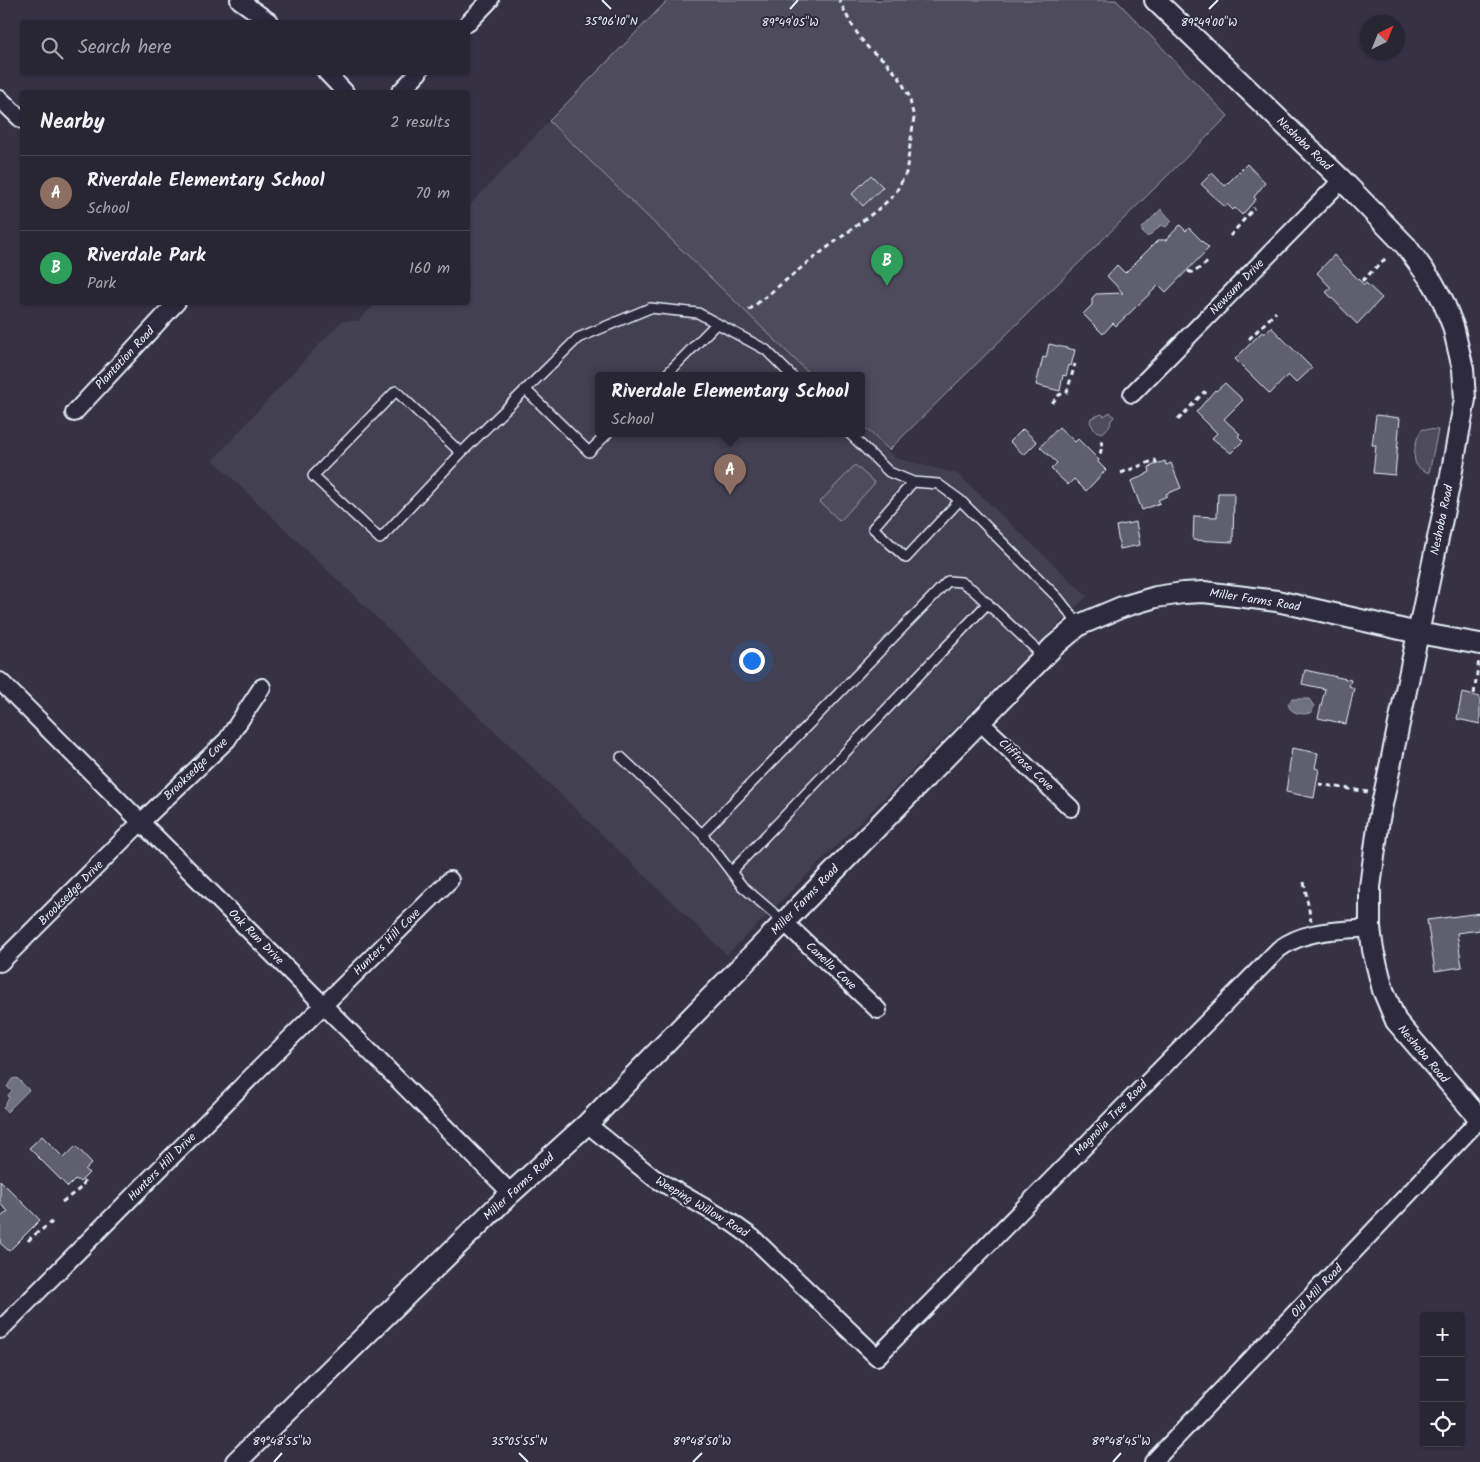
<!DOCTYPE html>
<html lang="en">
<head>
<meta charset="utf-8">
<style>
  body { margin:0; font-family:Kalam,sans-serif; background:#302e3b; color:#f1f3f6 }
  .controls { position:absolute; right:15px; bottom:15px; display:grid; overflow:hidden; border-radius:5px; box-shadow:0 1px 4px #0004 }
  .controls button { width:45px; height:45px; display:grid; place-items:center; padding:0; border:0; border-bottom:1px solid #44434e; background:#282633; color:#f1f3f6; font:25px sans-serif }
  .compass { position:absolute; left:1360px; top:15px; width:45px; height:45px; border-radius:50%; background:#282633; box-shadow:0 1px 4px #0004; rotate:43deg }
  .you { position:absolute; left:751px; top:660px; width:18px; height:18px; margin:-12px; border:4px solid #fff; border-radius:50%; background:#1a73e8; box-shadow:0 0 0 8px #1a73e833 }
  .badge { display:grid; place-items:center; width:32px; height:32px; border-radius:50%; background:#ff9aa2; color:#fff; font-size:16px; font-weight:700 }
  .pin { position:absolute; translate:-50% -41px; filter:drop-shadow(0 1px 2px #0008) }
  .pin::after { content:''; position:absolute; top:26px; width:18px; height:15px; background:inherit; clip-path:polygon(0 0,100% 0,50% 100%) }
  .popup { position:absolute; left:595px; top:372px; width:270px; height:65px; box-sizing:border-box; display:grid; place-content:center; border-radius:5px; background:#282633; filter:drop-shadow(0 1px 4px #0005); font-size:16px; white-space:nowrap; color:#a5a5ac }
  .popup b { font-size:19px; color:#f1f3f6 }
  .popup::after { content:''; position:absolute; left:50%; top:100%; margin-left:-10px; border:10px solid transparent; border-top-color:#282633 }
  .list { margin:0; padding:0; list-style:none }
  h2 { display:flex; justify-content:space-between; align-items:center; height:65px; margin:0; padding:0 20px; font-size:21px }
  h2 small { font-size:16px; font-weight:400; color:#a5a5ac }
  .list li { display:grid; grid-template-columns:32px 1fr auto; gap:15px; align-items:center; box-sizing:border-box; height:75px; padding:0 20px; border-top:1px solid #44434e }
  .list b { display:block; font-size:19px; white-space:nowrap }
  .list p { margin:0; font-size:16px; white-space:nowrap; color:#a5a5ac }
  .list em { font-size:16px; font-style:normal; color:#a5a5ac }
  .icon { flex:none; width:28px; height:28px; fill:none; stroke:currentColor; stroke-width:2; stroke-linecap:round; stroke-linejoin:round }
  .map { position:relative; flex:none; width:1480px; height:1462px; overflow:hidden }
  .search { position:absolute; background:#282633; box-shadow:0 1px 4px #0004; left:20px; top:20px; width:450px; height:55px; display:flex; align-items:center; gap:12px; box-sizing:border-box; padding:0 18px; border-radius:5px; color:#a5a5ac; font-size:19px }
  .panel { position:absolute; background:#282633; box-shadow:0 1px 4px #0004; left:20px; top:90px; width:450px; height:215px; border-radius:5px }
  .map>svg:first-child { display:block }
  .built { fill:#433f51 }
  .green { fill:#4d4b5c; stroke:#9a9eaa }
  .water { fill:#70717f; stroke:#a0a4af }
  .building { fill:#605e6e; stroke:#e8f1f8 }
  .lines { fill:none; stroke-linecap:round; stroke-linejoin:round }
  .service-casing { stroke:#e8f1f8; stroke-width:12 }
  .minor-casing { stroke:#e8f1f8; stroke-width:20 }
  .tertiary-casing { stroke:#e8f1f8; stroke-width:24 }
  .path { stroke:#e8f1f8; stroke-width:3; stroke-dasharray:5 4; stroke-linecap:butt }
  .service { stroke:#2f2a3d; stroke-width:9 }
  .minor { stroke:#2f2a3d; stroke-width:16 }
  .tertiary { stroke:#2f2a3d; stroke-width:20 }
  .ticks { fill:none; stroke:#e8f1f8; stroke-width:2 }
  .labels { text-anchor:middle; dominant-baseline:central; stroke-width:4; stroke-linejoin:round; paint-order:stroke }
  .street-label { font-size:12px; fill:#e8f1f8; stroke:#2f2a3d }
  .ticks-label { font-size:12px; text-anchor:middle; fill:#e8f1f8; stroke:#2f2a3d; stroke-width:4; stroke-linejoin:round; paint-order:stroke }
</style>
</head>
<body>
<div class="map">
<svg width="1480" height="1462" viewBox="0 0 1480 1462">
  <rect width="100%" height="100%" fill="#363244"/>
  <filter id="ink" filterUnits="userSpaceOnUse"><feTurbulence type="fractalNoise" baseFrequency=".02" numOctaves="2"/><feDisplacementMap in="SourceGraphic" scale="10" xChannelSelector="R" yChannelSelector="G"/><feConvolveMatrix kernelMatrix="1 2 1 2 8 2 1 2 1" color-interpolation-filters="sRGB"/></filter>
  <g filter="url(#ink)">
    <path class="built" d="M549,121L812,376H599V434H861V424L895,458L958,474L1087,596L727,955L213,460L308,356L342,321H358L376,303L468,302V207Z"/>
    <path class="green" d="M668,0H1116L1228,116L889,450L861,424V376H812L549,121Z
      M1110,412L1114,417L1110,422L1111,424L1103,433L1095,431L1090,422L1091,418L1102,414L1104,416Z
      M1423,429L1438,430L1429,473C1425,471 1419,469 1416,464C1412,456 1416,434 1423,429Z
      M855,465L874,482V484L840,521L820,502Z"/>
    <path class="water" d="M1161,209L1172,221L1166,227L1161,225L1148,237L1142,232V228Z
      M1292,699H1309L1314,706L1312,712C1304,716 1290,714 1288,704Z
      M17,1078L29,1090L7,1112L3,1108L9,1098L8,1095L12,1091L7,1087L12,1079Z"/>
    <path class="building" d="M1247,164L1265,183L1254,197L1256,199L1242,215L1235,208L1233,210L1227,204L1225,207L1201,184L1212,173L1225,186Z
      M871,175L883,187L863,206L852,194Z
      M1180,225L1186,231L1189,228L1209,248L1166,292L1159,285L1116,326L1113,323L1103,334L1083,314L1092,305V298L1096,294L1123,293L1107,276L1117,265L1125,273L1158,240H1166Z
      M1334,255L1364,285L1366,283L1382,298L1357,324L1326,292L1331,288L1317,273Z
      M1271,327L1312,368L1296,383L1288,375L1270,394L1235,359L1262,332L1264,334Z
      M1049,344L1075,350L1071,366L1069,365L1066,376L1063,375L1060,391L1036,385L1043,357L1046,358Z
      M1225,383L1243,400L1224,419L1240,434L1238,436L1243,441L1231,453L1212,438L1217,433L1196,412L1215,390L1216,391Z
      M1376,415L1400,418L1395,475L1373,473L1376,445H1372Z
      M1059,427L1075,442L1078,439L1099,460L1098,462L1106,470L1086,491L1074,479L1068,485L1051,469L1057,463L1040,447Z
      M1023,429L1037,442L1024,455L1010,442Z
      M1165,461L1166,465L1171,463L1181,488L1166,494L1167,496L1158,500L1160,503L1142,510L1131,481L1146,475V474L1150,472L1149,467Z
      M1218,493H1234L1233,542L1193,540L1194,516L1217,517Z
      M1136,522L1140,545L1120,549L1116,526Z
      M1305,670L1351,680L1349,686L1354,688L1346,724L1318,718L1325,689L1302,684Z
      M1462,693L1480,697V724L1457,719Z
      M1292,748L1318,753L1315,768L1319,769L1314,798L1286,792Z
      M1480,913V930L1457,933L1462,967L1435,971L1427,920Z
      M42,1136L64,1158L76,1146L92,1163L85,1170L89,1173L80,1182L76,1179L68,1187L29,1148Z
      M0,1180L40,1220L9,1251L0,1243V1218L8,1211L0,1204Z"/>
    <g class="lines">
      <g class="service-casing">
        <path id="service" d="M665,376L717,323
          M525,389L589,452L607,434
          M850,434L889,472L913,482L938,484L960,500L1058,598L1079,625
          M461,453L396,391L313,476L380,539L461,453L578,338L650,308L698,313L766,350L792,376
          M913,482L873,528L906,558L960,500
          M621,757L702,834
          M731,872L988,603
          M784,922L742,886L702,834L948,581L961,582L972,589L1044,657"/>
      </g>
      <g class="minor-casing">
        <path id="minor" d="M239,0L270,22
          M468,23L490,0
          M326,72L345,92
          M400,92L419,72
          M0,99L22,120
          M1132,394L1342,180
          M74,413L177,302
          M0,681L511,1193
          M980,722L1071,808
          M784,922L878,1010
          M0,963L141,822L227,740L262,687
          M587,1124L654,1178L732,1223L753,1238L877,1357L1279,949C1306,929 1338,931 1370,928
          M0,1330L258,1070L450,880
          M1153,1462L1480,1119"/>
      </g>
      <g class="tertiary-casing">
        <path id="tertiary" d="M1155,0L1342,180L1406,246L1433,283L1443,301L1453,326L1463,369L1465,399L1450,481L1379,819L1370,887V928L1373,950L1383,990L1396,1021L1480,1119
          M236,1462L511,1193L587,1124L1053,647L1079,625L1122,607L1156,597L1183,593L1204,592L1277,601L1418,633L1480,644"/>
      </g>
      <path class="path" d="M1230,236L1254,208
        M1188,271L1193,273L1209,261
        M1362,281L1386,258
        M749,310L811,260L881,207L895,194L906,173L914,118L909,96L899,77L884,60L870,50L861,39L850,22L839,0
        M1249,339L1276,312
        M1052,403L1059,395L1067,392L1075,364
        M1178,420L1204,392L1209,395
        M1100,454L1102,447L1101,439
        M1121,473L1155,460L1157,464
        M1474,694L1479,660
        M1319,784L1368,792
        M1304,882L1311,921
        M62,1202L82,1187L85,1179
        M28,1241C35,1233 44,1229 52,1222"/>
      <use href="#service" class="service"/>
      <use href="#minor" class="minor"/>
      <use href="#tertiary" class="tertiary"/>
    </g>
  </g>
  <path class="ticks" d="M602,0L611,9M790,9L798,0M1209,9L1218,0M519,1453L528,1462M274,1462L282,1453M693,1462L702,1453M1113,1462L1121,1453"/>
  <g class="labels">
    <g class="street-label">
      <text transform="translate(1304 144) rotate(44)">Neshoba Road</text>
      <text transform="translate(1237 287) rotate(-46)">Newsum Drive</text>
      <text transform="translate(125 358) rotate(-47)">Plantation Road</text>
      <text transform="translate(1442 520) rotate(-78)">Neshoba Road</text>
      <text transform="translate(1255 600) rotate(9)">Miller Farms Road</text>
      <text transform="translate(1026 765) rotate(43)">Cliffrose Cove</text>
      <text transform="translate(196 769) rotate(-44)">Brooksedge Cove</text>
      <text transform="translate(71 893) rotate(-45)">Brooksedge Drive</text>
      <text transform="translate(805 900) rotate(-46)">Miller Farms Road</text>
      <text transform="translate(256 937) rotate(45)">Oak Run Drive</text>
      <text transform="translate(387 942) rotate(-45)">Hunters Hill Cove</text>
      <text transform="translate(831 966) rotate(43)">Canella Cove</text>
      <text transform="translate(1423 1054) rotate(50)">Neshoba Road</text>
      <text transform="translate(1111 1118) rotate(-46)">Magnolia Tree Road</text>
      <text transform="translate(162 1167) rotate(-45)">Hunters Hill Drive</text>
      <text transform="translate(519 1187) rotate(-43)">Miller Farms Road</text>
      <text transform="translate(702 1207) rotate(31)">Weeping Willow Road</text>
      <text transform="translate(1317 1291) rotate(-46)">Old Mill Road</text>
    </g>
  </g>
  <g class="ticks-label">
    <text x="611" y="25">35°06'10"N</text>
    <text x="1209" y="26">89°49'00"W</text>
    <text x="790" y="26">89°49'05"W</text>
    <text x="282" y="1445">89°48'55"W</text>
    <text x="702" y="1445">89°48'50"W</text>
    <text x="1121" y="1445">89°48'45"W</text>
    <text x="519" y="1445">35°05'55"N</text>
  </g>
</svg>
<div class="controls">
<button>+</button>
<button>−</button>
<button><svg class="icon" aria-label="locate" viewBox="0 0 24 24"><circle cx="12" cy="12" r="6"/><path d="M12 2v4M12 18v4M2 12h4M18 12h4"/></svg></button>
</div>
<svg class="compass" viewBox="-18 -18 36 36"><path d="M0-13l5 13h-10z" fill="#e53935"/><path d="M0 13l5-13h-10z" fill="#a5a5ac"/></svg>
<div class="you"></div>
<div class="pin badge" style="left:730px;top:495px;background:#8d6e63">A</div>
<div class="popup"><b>Riverdale Elementary School</b>School</div>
<div class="pin badge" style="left:887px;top:286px;background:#2e9e5b">B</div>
<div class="search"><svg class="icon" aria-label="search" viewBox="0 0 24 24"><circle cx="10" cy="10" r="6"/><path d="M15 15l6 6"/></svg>Search here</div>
<section class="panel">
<h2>Nearby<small>2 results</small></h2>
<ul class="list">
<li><span class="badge" style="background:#8d6e63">A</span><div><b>Riverdale Elementary School</b><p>School</p></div><em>70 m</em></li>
<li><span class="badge" style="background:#2e9e5b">B</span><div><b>Riverdale Park</b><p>Park</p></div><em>160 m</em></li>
</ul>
</section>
</div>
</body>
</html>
